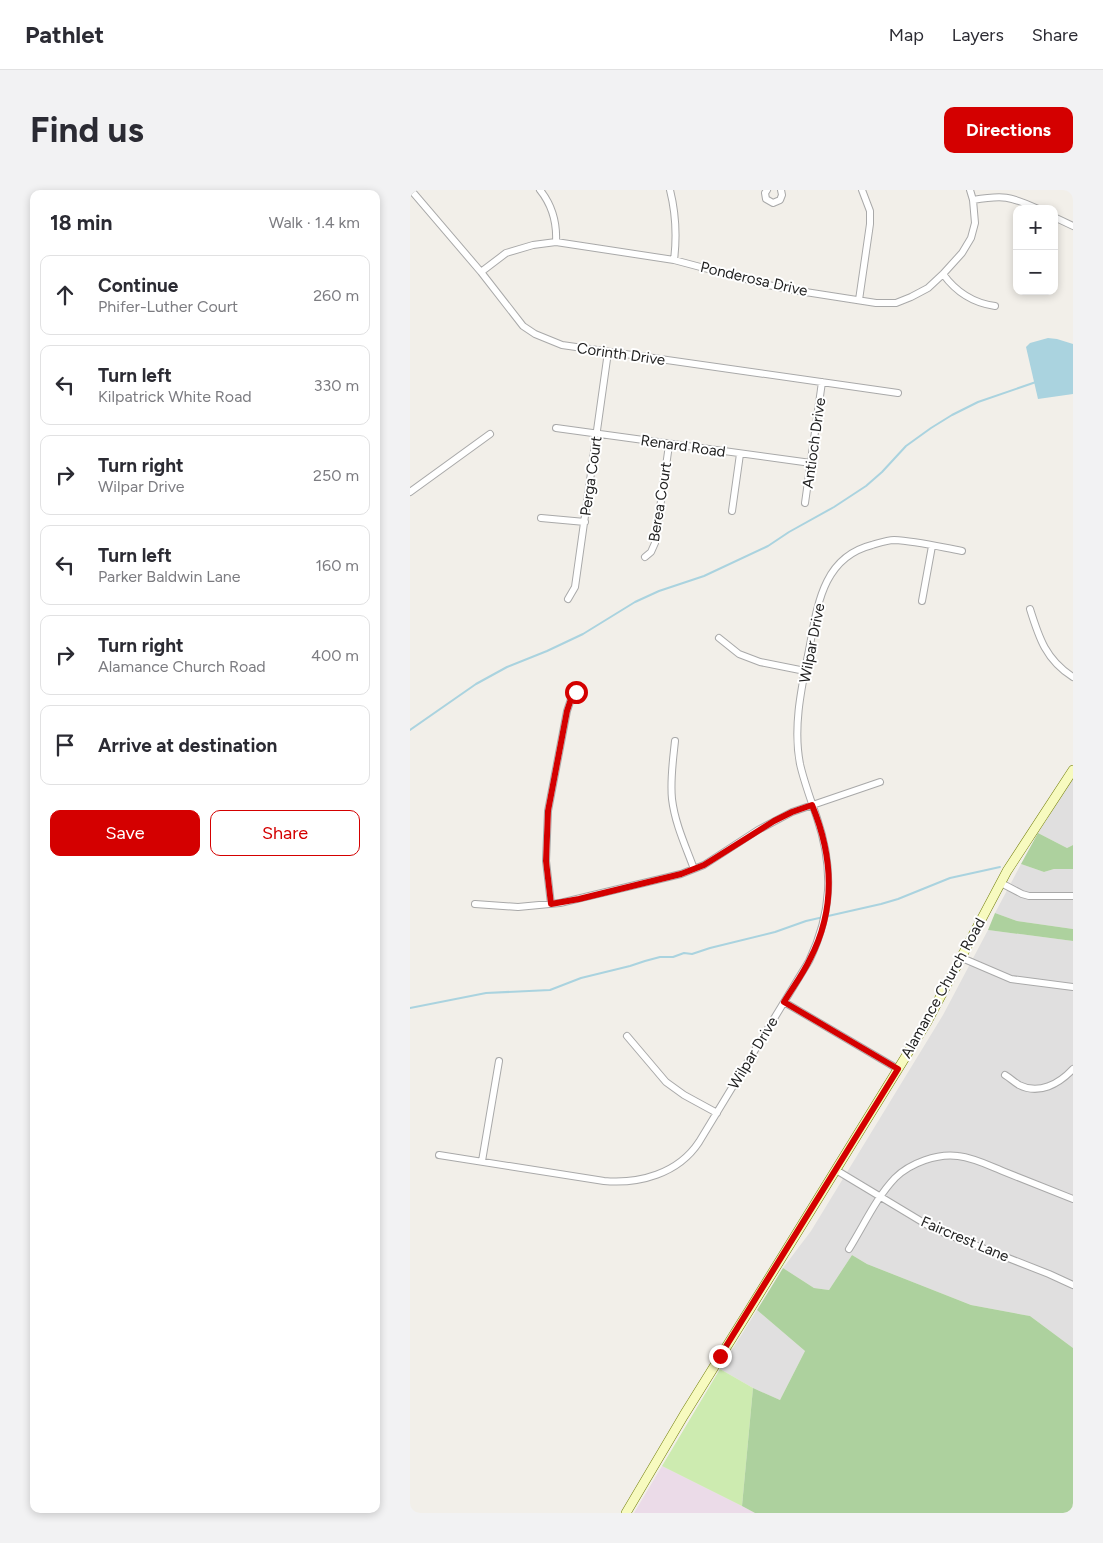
<!DOCTYPE html>
<html lang="en">
<head>
<meta charset="utf-8">
<style>
  body { margin:0; font-family:Figtree,sans-serif; background:#f2f2f3; color:#2b2b33 }
  .controls { position:absolute; right:15px; top:15px; display:grid; overflow:hidden; border-radius:10px; box-shadow:0 2px 8px #0003 }
  .controls button { width:45px; height:45px; display:grid; place-items:center; padding:0; border:0; border-bottom:1px solid #e1e1e2; background:#fff; color:#2b2b33; font:25px sans-serif }
  .stop { position:absolute; width:15px; height:15px; margin:-11px; border:4px solid #d40000; border-radius:50%; background:#fff }
  .stop.end { background:#d40000; border-color:#fff; box-shadow:0 1px 5px #0008 }
  .list { margin:0; padding:0; list-style:none }
  h2 { display:flex; justify-content:space-between; align-items:center; height:65px; margin:0; padding:0 20px; font-size:21px }
  h2 small { font-size:16px; font-weight:400; color:#7c7c81 }
  .list li { display:grid; grid-template-columns:32px 1fr auto; gap:15px; align-items:center; box-sizing:border-box; height:80px; margin:0 10px 10px; padding:0 10px; border:1px solid #e1e1e2; border-radius:10px }
  .list b { display:block; font-size:19px; white-space:nowrap }
  .list p { margin:0; font-size:16px; white-space:nowrap; color:#7c7c81 }
  .list em { font-size:16px; font-style:normal; color:#7c7c81 }
  .actions { display:flex; gap:10px; padding:15px 20px }
  .actions a { flex:1; padding:11px 0; border:1px solid #d40000; border-radius:10px; text-align:center; font-size:18px; color:#d40000 }
  .actions .main { background:#d40000; color:#fff }
  .icon { flex:none; width:28px; height:28px; fill:none; stroke:currentColor; stroke-width:2; stroke-linecap:round; stroke-linejoin:round }
  .map { position:relative; flex:none; width:663px; height:1323px; overflow:hidden; border-radius:10px }
  header { display:flex; align-items:center; gap:30px; box-sizing:border-box; height:70px; padding:0 25px; background:#fff; border-bottom:1px solid #e1e1e2 }
  header strong { font-size:24px }
  nav { display:flex; gap:28px; margin-inline-start:auto; font-size:18px }
  .intro { display:flex; align-items:center; justify-content:space-between; box-sizing:border-box; height:120px; padding:0 30px }
  h1 { margin:0; font-size:35px }
  .button { padding:12px 22px; border-radius:10px; background:#d40000; color:#fff; font-size:18px; font-weight:700 }
  main { display:flex; gap:30px; padding:0 30px }
  aside { flex:1; background:#fff; border-radius:10px; box-shadow:0 2px 8px #0003 }
  .map>svg:first-child { display:block }
  .residential { fill:#e0dfdf }
  .industrial { fill:#ebdbe8 }
  .grass { fill:#cdebb0 }
  .forest { fill:#add19e }
  .water { fill:#aad3df }
  .lines { fill:none; stroke-linecap:round; stroke-linejoin:round }
  .stream { stroke:#aad3df; stroke-width:2 }
  .minor-casing { stroke:#a9a9a9; stroke-width:8 }
  .secondary-casing { stroke:#707d05; stroke-width:10 }
  .minor { stroke:#fff; stroke-width:6 }
  .secondary { stroke:#f7fabf; stroke-width:9 }
  .route { stroke:#d40000; stroke-width:6 }
  .labels { text-anchor:middle; dominant-baseline:central; stroke-width:4; stroke-linejoin:round; paint-order:stroke }
  .street-label { font-size:15px; fill:#222; stroke:#fff }
</style>
</head>
<body>
<header>
<strong>Pathlet</strong>
<nav><a>Map</a><a>Layers</a><a>Share</a></nav>
</header>
<div class="intro"><h1>Find us</h1><a class="button">Directions</a></div>
<main>
<aside>
<h2>18 min<small>Walk · 1.4 km</small></h2>
<ul class="list">
<li><svg class="icon" aria-label="ahead" viewBox="0 0 24 24"><path d="M12 20V5M6 11l6-6 6 6"/></svg><div><b>Continue</b><p>Phifer-Luther Court</p></div><em>260 m</em></li>
<li><svg class="icon" aria-label="left" viewBox="0 0 24 24"><path d="M17 20v-9H6M10 6l-5 5 5 5"/></svg><div><b>Turn left</b><p>Kilpatrick White Road</p></div><em>330 m</em></li>
<li><svg class="icon" aria-label="right" viewBox="0 0 24 24"><path d="M7 20v-9h11M14 6l5 5-5 5"/></svg><div><b>Turn right</b><p>Wilpar Drive</p></div><em>250 m</em></li>
<li><svg class="icon" aria-label="left" viewBox="0 0 24 24"><path d="M17 20v-9H6M10 6l-5 5 5 5"/></svg><div><b>Turn left</b><p>Parker Baldwin Lane</p></div><em>160 m</em></li>
<li><svg class="icon" aria-label="right" viewBox="0 0 24 24"><path d="M7 20v-9h11M14 6l5 5-5 5"/></svg><div><b>Turn right</b><p>Alamance Church Road</p></div><em>400 m</em></li>
<li><svg class="icon" aria-label="arrive" viewBox="0 0 24 24"><path d="M6 21V4h12l-3 4 3 4H6"/></svg><div><b>Arrive at destination</b></div></li>
</ul>
<div class="actions"><a class="main">Save</a><a>Share</a></div>
</aside>
<div class="map">
<svg width="663" height="1323" viewBox="0 0 663 1323">
  <rect width="100%" height="100%" fill="#f2efe9"/>
  <path class="residential" d="M663,589V655L657,658L628,643Z
    M611,674L634,682L644,679H663V739L607,731L585,723Z
    M578,740L663,751V1158L620,1126L561,1115L457,1074L442,1065L419,1100L404,1098L373,1078L401,1041L533,825Z
    M347,1120L395,1161L370,1210L343,1198L310,1179Z"/>
  <path class="industrial" d="M252,1276L332,1316L345,1323H224Z"/>
  <path class="grass" d="M310,1179L343,1198L332,1316L252,1276Z"/>
  <path class="forest" d="M628,643L657,658L663,655V679H644L634,682L611,674Z
    M585,723L607,731L663,739V751L578,740Z
    M442,1065L457,1074L561,1115L620,1126L663,1158V1323H345L332,1316L343,1198L370,1210L395,1161L347,1120L373,1078L404,1098L419,1100Z"/>
  <path class="water" d="M638,148L647,149L663,154V204L628,209L616,157L620,153Z"/>
  <g class="lines">
    <path class="stream" d="M0,540L66,494L97,477L137,461L173,444L225,412L249,401L294,386L358,356L379,342L424,317L456,296L472,282L496,256L521,238L542,225L568,212L626,192
      M0,818L76,803L140,800L171,788L220,776L235,771L250,767H263L274,763L282,764L300,758L365,742L396,731L471,714L488,709L540,688L590,677"/>
    <g class="minor-casing">
      <path id="minor" d="M1,0L71,82L113,136L125,144L152,155L488,203
        M130,0C142,15 147,33 146,52
        M260,0C266,24 267,46 264,70
        M357,0L355,3L356,9L363,13L370,10L372,5L371,0
        M563,10C593,5 600,6 628,19
        M644,27L663,36
        M71,82L96,63L123,55L146,52L264,70L358,95L389,101L466,113H486L501,107L518,98L533,84L552,63L561,48L565,33L563,10L560,0
        M533,84C546,102 563,113 585,116
        M449,110L460,34V21L452,0
        M146,238L401,273
        M0,302L80,244
        M395,313L412,192
        M322,321L330,264
        M131,328L175,332
        M235,367L241,362L245,353L259,255
        M158,409L165,397L198,162
        M512,411L522,356
        M620,419C629,448 636,470 663,487
        M309,448L329,464L350,472L395,481
        M265,551C263,570 260,590 262,609C265,634 276,657 284,679
        M591,693L612,704L619,706H663
        M65,714L108,717L150,713L271,684L294,675L348,640L382,622L470,592
        M141,714L136,671L138,621L157,521L161,509L166,502
        M552,768L601,789L663,797
        M374,812L488,879
        M217,846L256,892L274,905L307,923
        M595,885C600,888 604,892 609,895C629,905 649,894 663,879
        M29,965L194,991C229,994 268,984 289,952L399,771C422,723 424,678 407,628C401,610 394,592 390,574C383,538 391,500 398,465C407,421 410,368 462,355C469,353 477,350 484,350C507,351 530,357 552,361
        M72,971L89,871
        M426,980L524,1039L639,1084L663,1095
        M439,1059C454,1035 466,1008 485,988C500,973 528,963 548,966C565,968 580,976 595,982C618,991 640,1000 663,1009"/>
    </g>
    <g class="secondary-casing">
      <path id="secondary" d="M216,1323L274,1225L340,1119L517,832L597,681L663,580"/>
    </g>
    <use href="#minor" class="minor"/>
    <use href="#secondary" class="secondary"/>
  </g>
  <g class="lines">
    <path class="route" d="M166,502L161,509L157,521L138,621L136,671L141,714L169,709L271,684L294,675L364,631L382,622L402,615C423,666 426,719 400,769C393,784 383,797 374,812L488,879L310,1166"/>
  </g>
  <g class="labels">
    <g class="street-label">
      <text transform="translate(344 89) rotate(13)">Ponderosa Drive</text>
      <text transform="translate(211 164) rotate(8)">Corinth Drive</text>
      <text transform="translate(404 253) rotate(-82)">Antioch Drive</text>
      <text transform="translate(273 256) rotate(8)">Renard Road</text>
      <text transform="translate(181 286) rotate(-82)">Perga Court</text>
      <text transform="translate(250 312) rotate(-81)">Berea Court</text>
      <text transform="translate(402 453) rotate(-79)">Wilpar Drive</text>
      <text transform="translate(533 798) rotate(-61)">Alamance Church Road</text>
      <text transform="translate(343 863) rotate(-59)">Wilpar Drive</text>
      <text transform="translate(555 1049) rotate(23)">Faircrest Lane</text>
    </g>
  </g>
</svg>
<div class="controls">
<button>+</button>
<button>−</button>
</div>
<div class="stop" style="left:166px;top:502px"></div>
<div class="stop end" style="left:310px;top:1166px"></div>
</div>
</main>
</body>
</html>
